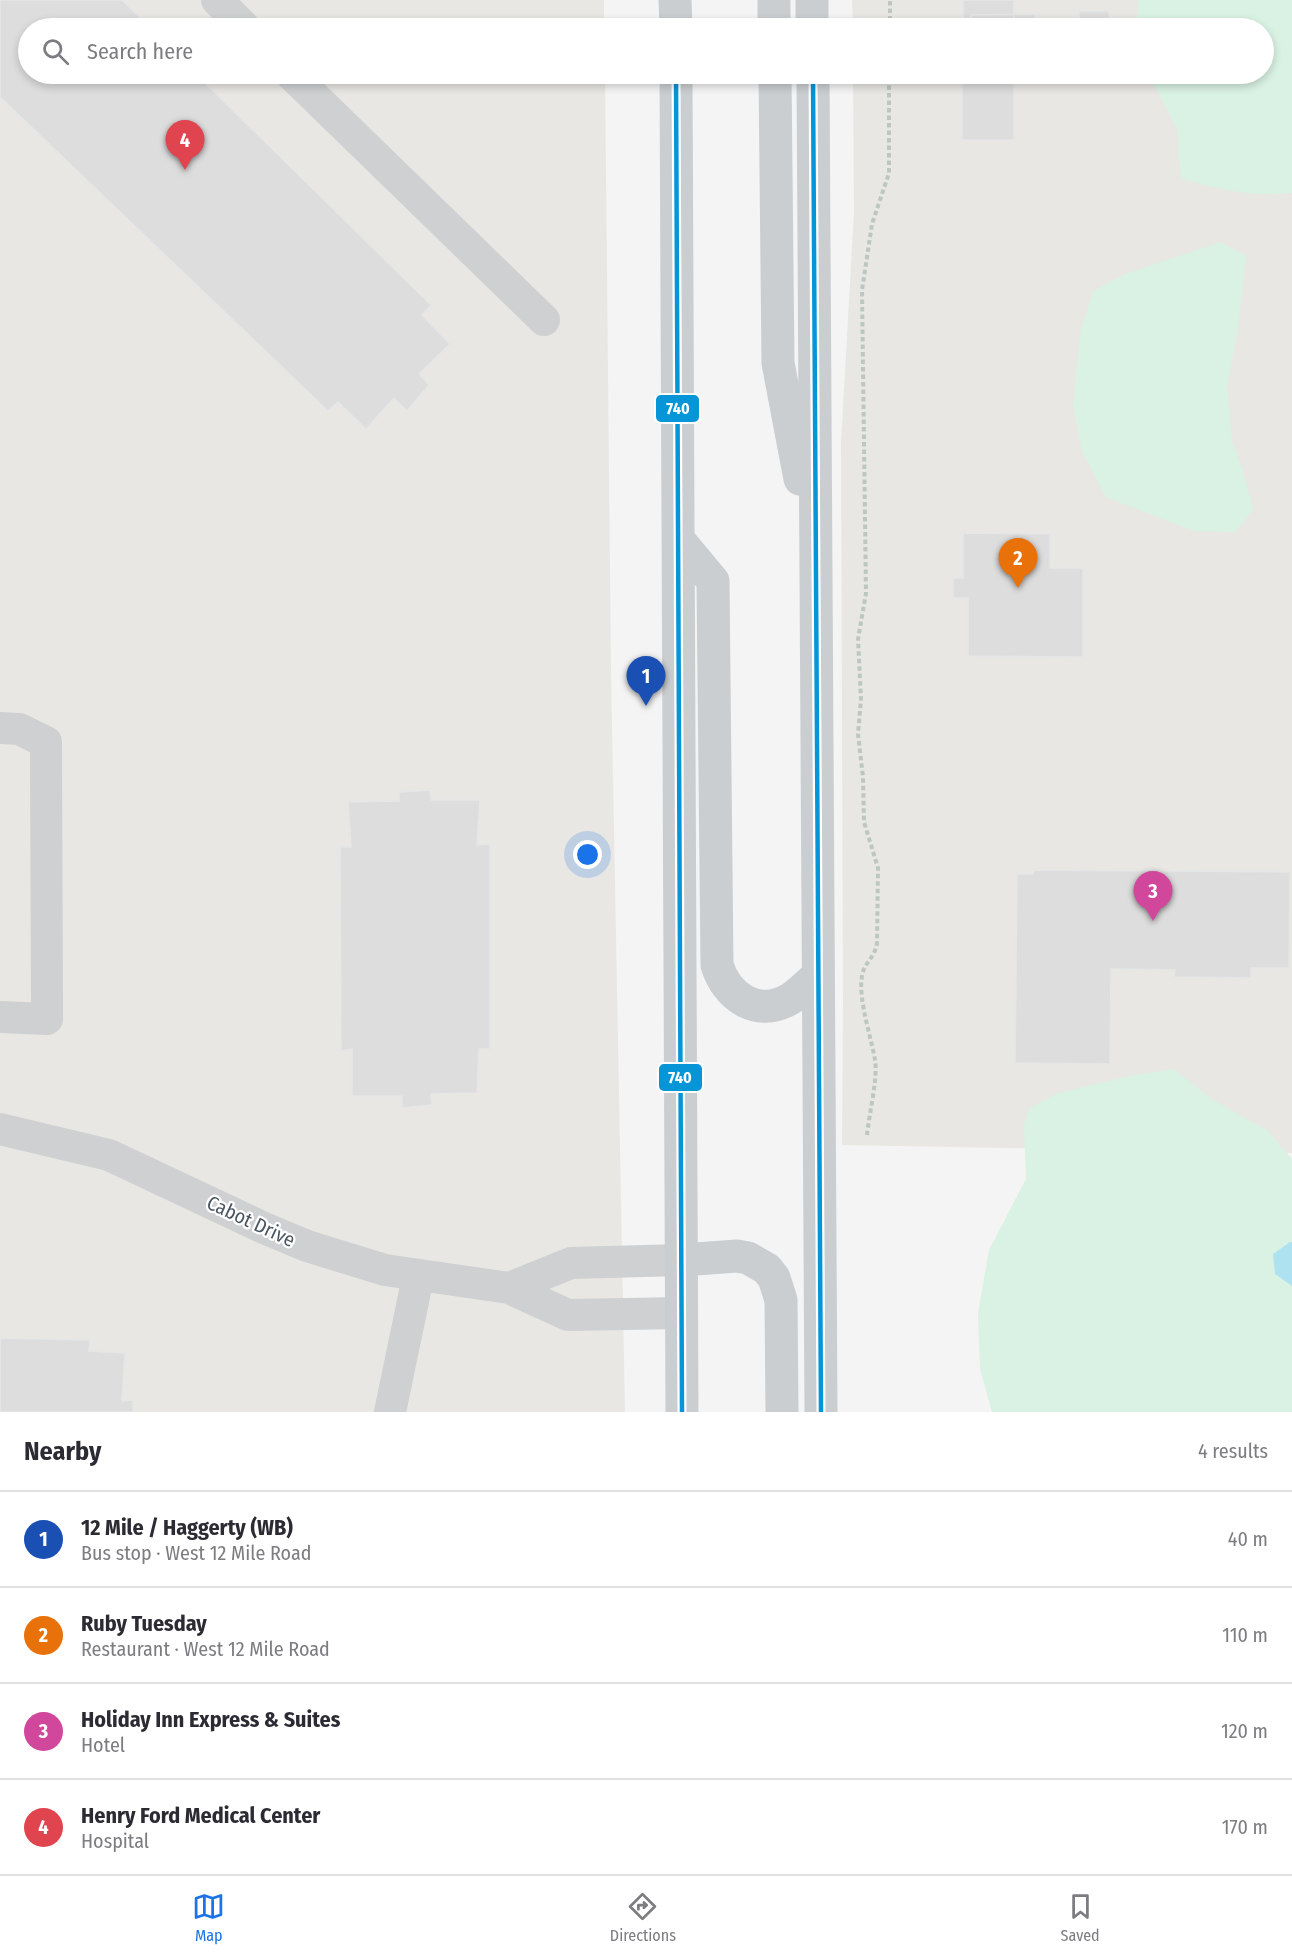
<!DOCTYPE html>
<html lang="en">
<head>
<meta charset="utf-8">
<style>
  body { margin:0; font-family:"Fira Sans Condensed",sans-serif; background:#f7f7f7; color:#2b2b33 }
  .you { position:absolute; left:588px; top:855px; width:21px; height:21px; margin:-15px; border:4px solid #fff; border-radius:50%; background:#1a73e8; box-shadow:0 0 0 9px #1a73e833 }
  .badge { display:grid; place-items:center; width:39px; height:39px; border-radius:50%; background:#1a73e8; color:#fff; font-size:20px; font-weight:700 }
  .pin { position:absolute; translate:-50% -50px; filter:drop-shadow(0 2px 3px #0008) }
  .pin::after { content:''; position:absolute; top:32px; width:21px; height:18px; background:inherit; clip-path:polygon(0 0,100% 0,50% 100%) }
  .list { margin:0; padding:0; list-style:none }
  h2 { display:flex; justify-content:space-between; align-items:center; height:78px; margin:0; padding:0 24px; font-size:26px }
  h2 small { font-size:20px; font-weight:400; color:#7c7c81 }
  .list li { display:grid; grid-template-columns:39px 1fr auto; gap:18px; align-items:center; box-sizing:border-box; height:96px; padding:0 24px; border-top:2px solid #e1e1e2 }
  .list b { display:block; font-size:22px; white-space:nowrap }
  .list p { margin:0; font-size:20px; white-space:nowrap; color:#7c7c81 }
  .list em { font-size:20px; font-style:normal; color:#7c7c81 }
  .icon { flex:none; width:33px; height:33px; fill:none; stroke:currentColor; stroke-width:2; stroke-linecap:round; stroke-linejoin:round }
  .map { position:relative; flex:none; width:1292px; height:1412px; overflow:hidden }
  .search { position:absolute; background:#fff; box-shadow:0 3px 9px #0003; left:18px; right:18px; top:18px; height:66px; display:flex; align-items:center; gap:15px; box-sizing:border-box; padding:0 21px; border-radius:33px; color:#7c7c81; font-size:22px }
  .sheet { height:462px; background:#fff }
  nav { display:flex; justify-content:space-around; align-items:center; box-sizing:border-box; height:84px; border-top:2px solid #e1e1e2; background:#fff; font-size:16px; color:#7c7c81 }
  nav a { display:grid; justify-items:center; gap:3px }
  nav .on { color:#1a73e8 }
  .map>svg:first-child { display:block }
  .commercial { fill:#e8e7e3 }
  .green { fill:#d9f2e3 }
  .water { fill:#aee2f0 }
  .building { fill:#ddddde; stroke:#e5e6e7; stroke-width:1.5 }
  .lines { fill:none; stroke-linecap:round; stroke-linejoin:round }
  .path { stroke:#bcc7c4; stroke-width:4; stroke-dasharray:4.5 3; stroke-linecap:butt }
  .minor { stroke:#ced0d2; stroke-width:32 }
  .major { stroke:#caced1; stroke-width:33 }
  .bus-1-casing { stroke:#fff; stroke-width:9 }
  .bus-1 { stroke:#0696d7; stroke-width:4.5 }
  .labels { text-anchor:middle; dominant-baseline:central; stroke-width:4.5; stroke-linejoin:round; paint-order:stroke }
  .street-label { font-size:20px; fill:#4a5661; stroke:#fff }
  .line-badge { stroke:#fff; stroke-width:2 }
  .badge-label { font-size:16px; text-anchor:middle; font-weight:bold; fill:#fff }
</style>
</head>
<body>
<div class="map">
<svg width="1292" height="1412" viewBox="0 0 1292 1412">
  <rect width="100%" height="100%" fill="#f4f4f4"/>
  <path class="commercial" d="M0,0H604V28H28V74H605L611,670L625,1412H0Z
    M852,0H1292V1153L842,1145L843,1005L841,442L854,211L853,74H1264V28H853Z"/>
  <path class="green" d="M1138,0H1292V193C1255,197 1216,190 1181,178L1177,129L1157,90L1146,74H1264V28H1137Z
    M1221,242L1246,256L1238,328L1227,386L1232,441L1243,472L1253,509L1236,532L1194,531L1106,497L1082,451L1073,404L1081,330L1093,291L1125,274Z
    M1173,1069L1213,1100L1267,1130L1292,1159V1242H1290L1275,1274L1292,1286V1412H992L980,1369L978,1313L989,1250L1026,1179L1024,1124L1030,1108L1056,1094L1125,1077Z"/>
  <path class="water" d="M1290,1242H1292V1286L1275,1274L1273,1254Z"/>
  <path class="building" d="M0,0H122L151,28H28V74H196L431,305L422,315L450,344L419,374L429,385L407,411L394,398L366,429L338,402L328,411L0,97Z
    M963,0H1014V28H963Z
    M1079,11H1109L1110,28H1079Z
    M1035,14L1036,28H972L971,15Z
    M962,74H1014V140H962Z
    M963,533L1050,534V568H1083V657L968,656V598H953V578H963Z
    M430,790L431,800H480L477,845L490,844V1049H479L477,1093L431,1094L432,1105L402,1108V1096H352V1049L341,1051L340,847H351L348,802L399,801V792Z
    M1034,870L1290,872L1289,968H1251V978L1174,977L1175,970L1111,969L1110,1064L1015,1063L1017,874H1033Z
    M0,1338L90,1340L89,1351L125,1353L122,1401L133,1400V1412H0Z"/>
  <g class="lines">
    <path class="path" d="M890,28V0
      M867,1135C869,1114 878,1079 875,1060C871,1036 858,1000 862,976C864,962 874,960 877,943L878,868L864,822L863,777L858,734L861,699L858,639L866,593L862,290L872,224L889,173V74"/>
    <path class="minor" d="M217,0L245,28
      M291,74L544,320
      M0,728L19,729L46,742L47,1019L0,1017
      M0,1129L109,1155L264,1228L307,1246L385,1270L509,1288L568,1315L682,1313
      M509,1288L571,1263L682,1260
      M390,1412L418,1277"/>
    <path class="major" d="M675,0L676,28
      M774,0V28
      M812,0V28
      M676,74L682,1412
      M775,74L778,363L800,479
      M813,74L821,1412
      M678,539L713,581L717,965C727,997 757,1018 790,999C800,993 809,983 818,975
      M682,1260L737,1256L748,1258L767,1269L774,1278L781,1300L782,1412"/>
    <g class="bus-1-casing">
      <path id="bus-1" d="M676,74L682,1412
        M813,74L821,1412"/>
    </g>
    <use href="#bus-1" class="bus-1"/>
  </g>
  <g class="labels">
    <g class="street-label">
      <text transform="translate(251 1221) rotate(25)">Cabot Drive</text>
    </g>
  </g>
  <g class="line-badge">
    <rect x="655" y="394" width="45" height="29" rx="6" fill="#0696d7"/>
    <rect x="658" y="1063" width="45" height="29" rx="6" fill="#0696d7"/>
  </g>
  <g class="badge-label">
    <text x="678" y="414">740</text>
    <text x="680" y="1083">740</text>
  </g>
</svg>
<div class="you"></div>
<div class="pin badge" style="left:646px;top:706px;background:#1a4fb4">1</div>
<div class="pin badge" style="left:1018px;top:588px;background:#e8710a">2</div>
<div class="pin badge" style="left:1153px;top:921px;background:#d1479c">3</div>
<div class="pin badge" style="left:185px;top:170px;background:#e0444e">4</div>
<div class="search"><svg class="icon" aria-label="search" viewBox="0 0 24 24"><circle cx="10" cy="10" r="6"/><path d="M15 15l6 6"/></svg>Search here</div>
</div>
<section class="sheet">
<h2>Nearby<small>4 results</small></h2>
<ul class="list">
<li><span class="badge" style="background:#1a4fb4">1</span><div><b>12 Mile / Haggerty (WB)</b><p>Bus stop · West 12 Mile Road</p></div><em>40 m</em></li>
<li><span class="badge" style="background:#e8710a">2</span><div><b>Ruby Tuesday</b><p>Restaurant · West 12 Mile Road</p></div><em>110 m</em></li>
<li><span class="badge" style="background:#d1479c">3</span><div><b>Holiday Inn Express &amp; Suites</b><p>Hotel</p></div><em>120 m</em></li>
<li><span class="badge" style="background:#e0444e">4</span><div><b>Henry Ford Medical Center</b><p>Hospital</p></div><em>170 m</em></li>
</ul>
</section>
<nav>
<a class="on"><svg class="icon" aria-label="map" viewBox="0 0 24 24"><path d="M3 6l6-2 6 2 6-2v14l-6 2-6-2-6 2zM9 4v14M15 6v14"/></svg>Map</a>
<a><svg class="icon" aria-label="directions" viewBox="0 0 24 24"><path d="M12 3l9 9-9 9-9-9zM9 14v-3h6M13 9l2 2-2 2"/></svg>Directions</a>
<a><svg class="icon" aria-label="saved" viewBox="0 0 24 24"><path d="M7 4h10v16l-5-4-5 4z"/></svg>Saved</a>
</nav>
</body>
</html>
